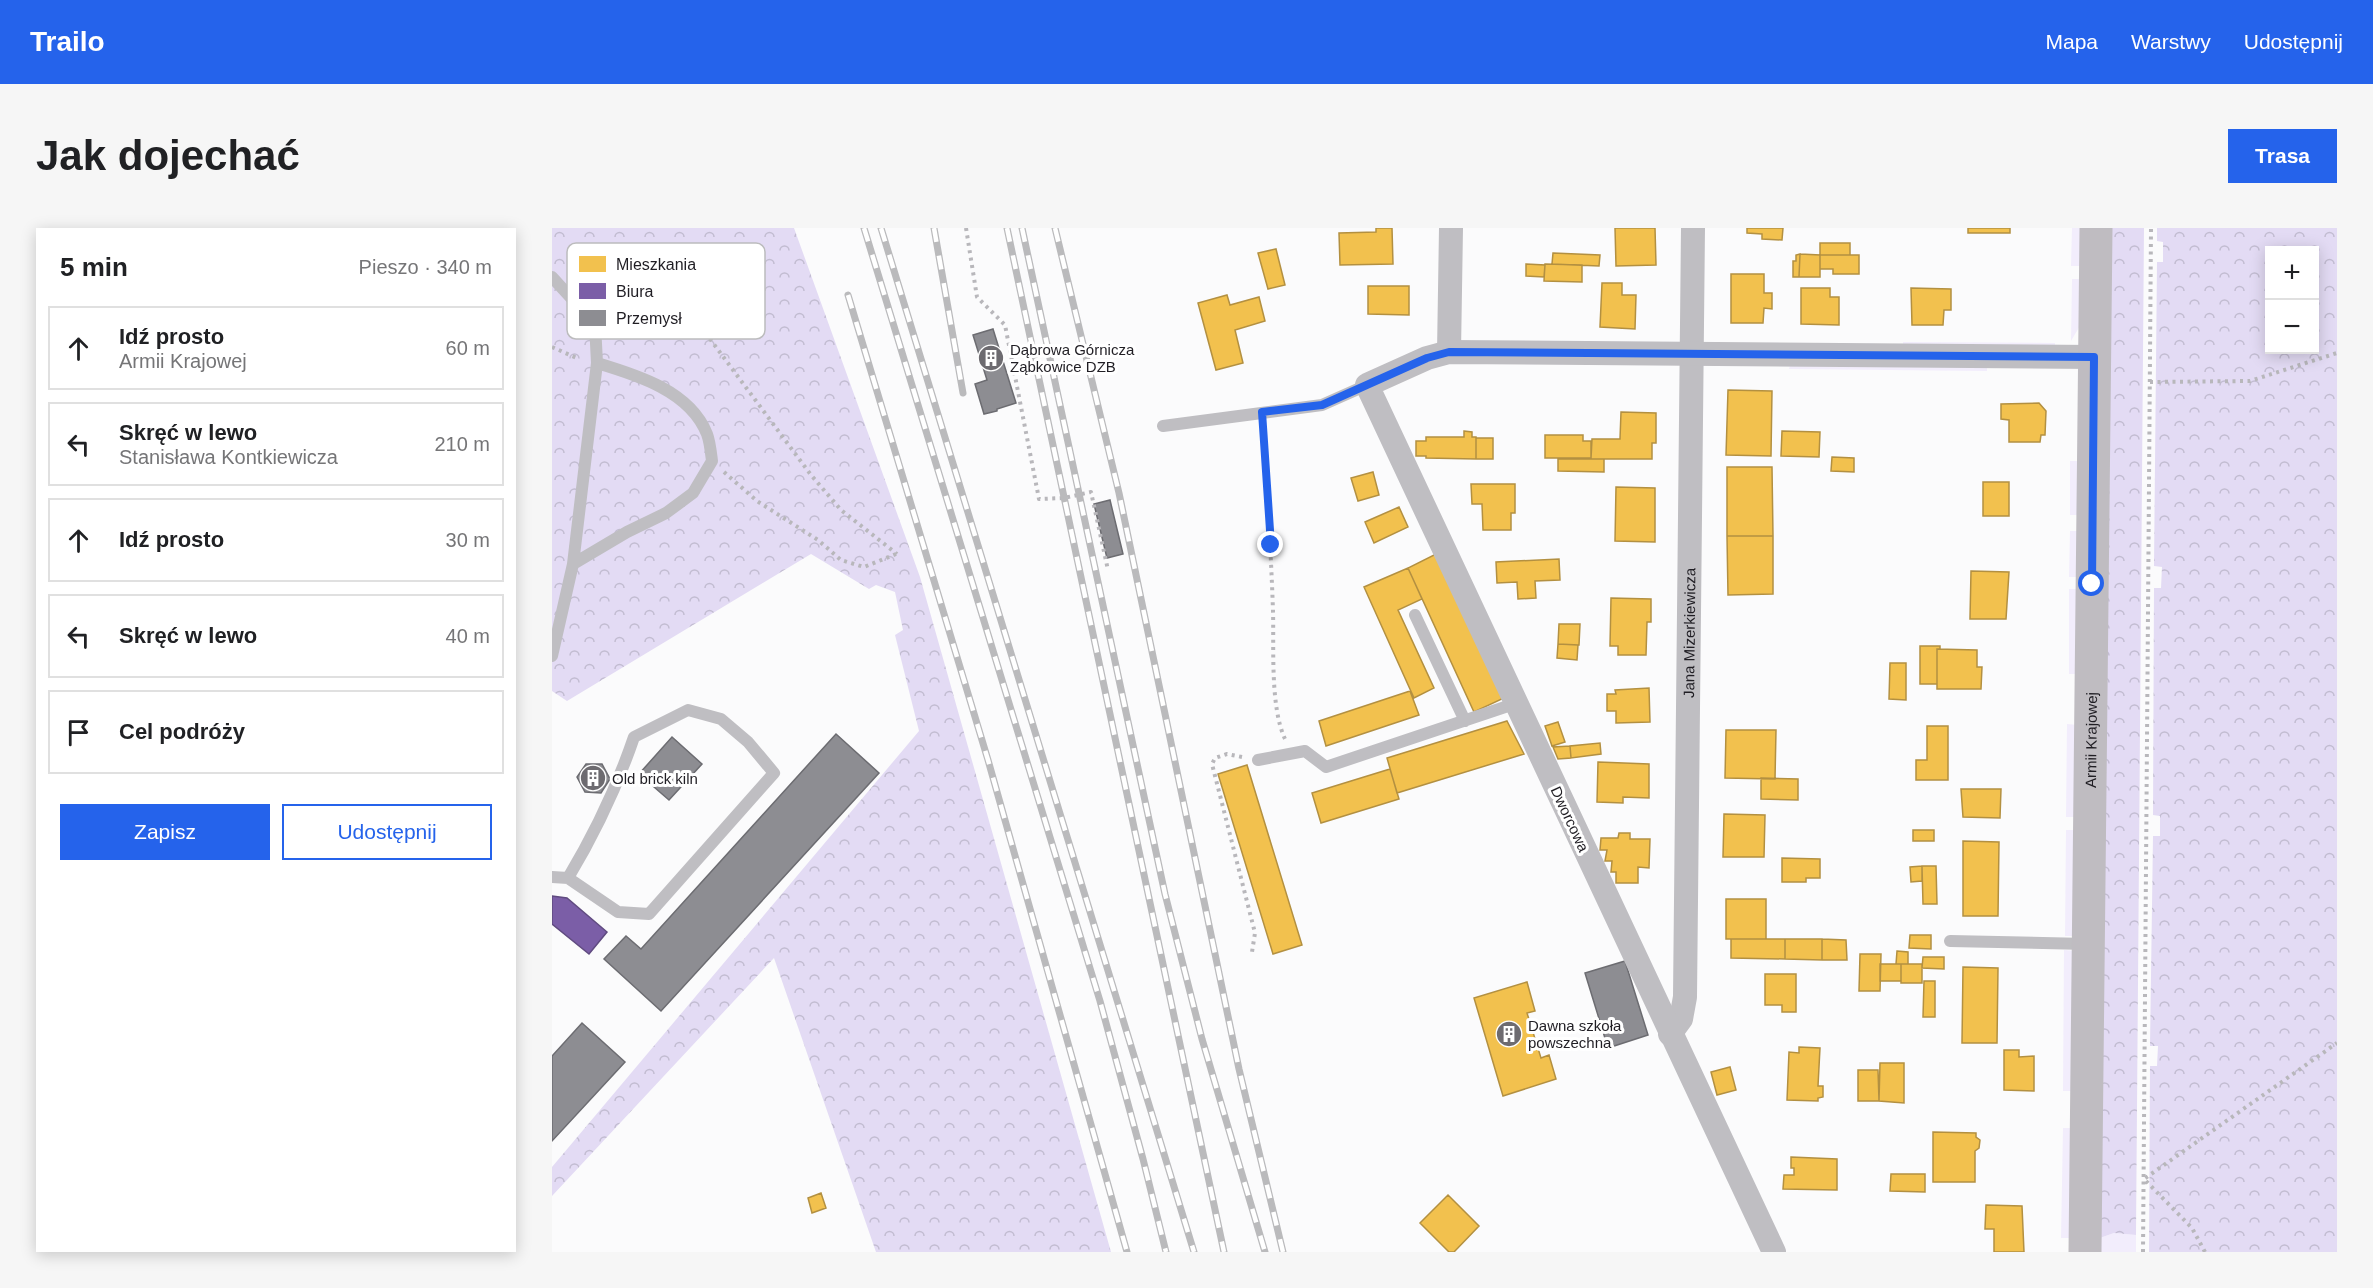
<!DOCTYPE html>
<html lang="pl">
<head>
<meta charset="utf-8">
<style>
  body { margin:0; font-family:Arial,sans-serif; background:#f6f6f6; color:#202124 }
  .controls { position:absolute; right:18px; top:18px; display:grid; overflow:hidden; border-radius:0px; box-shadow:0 3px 15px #0003 }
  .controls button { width:54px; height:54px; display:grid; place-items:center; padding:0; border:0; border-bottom:2px solid #e0e0e0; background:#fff; color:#202124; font:30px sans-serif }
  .stop { position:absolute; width:18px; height:18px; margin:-14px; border:4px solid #2563eb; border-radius:50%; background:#fff }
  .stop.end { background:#2563eb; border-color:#fff; box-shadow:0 2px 6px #0008 }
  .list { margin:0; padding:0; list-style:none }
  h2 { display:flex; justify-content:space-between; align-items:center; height:78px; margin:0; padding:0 24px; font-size:26px }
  h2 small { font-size:20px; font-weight:400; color:#757577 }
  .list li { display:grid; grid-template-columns:39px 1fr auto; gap:18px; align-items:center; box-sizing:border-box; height:84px; margin:0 12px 12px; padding:0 12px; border:2px solid #e0e0e0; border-radius:0px }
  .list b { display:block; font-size:22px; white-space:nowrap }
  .list p { margin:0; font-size:20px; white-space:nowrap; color:#757577 }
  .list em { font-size:20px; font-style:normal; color:#757577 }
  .actions { display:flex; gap:12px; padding:18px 24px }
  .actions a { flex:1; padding:14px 0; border:2px solid #2563eb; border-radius:0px; text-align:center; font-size:21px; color:#2563eb }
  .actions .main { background:#2563eb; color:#fff }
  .icon { flex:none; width:33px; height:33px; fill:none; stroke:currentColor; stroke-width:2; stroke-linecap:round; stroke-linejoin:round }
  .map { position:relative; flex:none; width:1785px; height:1024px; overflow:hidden; border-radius:0px }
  header { display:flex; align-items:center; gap:36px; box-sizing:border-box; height:84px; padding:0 30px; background:#2563eb; color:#fff }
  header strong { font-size:28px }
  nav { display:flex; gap:33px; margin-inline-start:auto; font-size:21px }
  .intro { display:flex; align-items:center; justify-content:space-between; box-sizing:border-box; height:144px; padding:0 36px }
  h1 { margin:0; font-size:42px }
  .button { padding:15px 27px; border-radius:0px; background:#2563eb; color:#fff; font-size:21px; font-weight:700 }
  main { display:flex; gap:36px; padding:0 36px }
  aside { flex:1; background:#fff; border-radius:0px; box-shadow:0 3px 15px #0003 }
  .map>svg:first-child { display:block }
  .green { fill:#f2edfc }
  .forest { fill:url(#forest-crowns); fill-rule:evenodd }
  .homes { fill:#f2c14e; stroke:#b39041; stroke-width:1.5 }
  .offices { fill:#7b5ea7; stroke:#604b80; stroke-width:1.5 }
  .industry { fill:#8d8d92; stroke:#6c6c71; stroke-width:1.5 }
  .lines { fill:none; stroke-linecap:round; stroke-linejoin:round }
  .path { stroke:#b8b7bb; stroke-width:4; stroke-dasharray:3 4.5; stroke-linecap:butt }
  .service { stroke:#bfbec2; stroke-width:12 }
  .minor { stroke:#bfbec2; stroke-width:24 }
  .secondary { stroke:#bfbcc1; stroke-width:33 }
  .rail-casing { stroke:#bababc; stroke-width:7 }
  .rail { stroke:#fff; stroke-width:4.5; stroke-dasharray:14; stroke-linecap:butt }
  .route { stroke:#2563eb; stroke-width:8 }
  .labels { text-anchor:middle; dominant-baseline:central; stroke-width:6; stroke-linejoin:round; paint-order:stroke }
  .poi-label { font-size:15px; fill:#201e24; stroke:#fff; text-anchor:start }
  .street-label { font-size:15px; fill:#201e24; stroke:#fff }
  .key { fill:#fff; stroke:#bcbcbd; stroke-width:1.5 }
  .key-label { font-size:16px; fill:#201e24 }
</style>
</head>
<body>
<header>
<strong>Trailo</strong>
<nav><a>Mapa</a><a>Warstwy</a><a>Udostępnij</a></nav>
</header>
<div class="intro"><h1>Jak dojechać</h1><a class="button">Trasa</a></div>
<main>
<aside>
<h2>5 min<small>Pieszo · 340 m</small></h2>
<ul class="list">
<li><svg class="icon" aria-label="ahead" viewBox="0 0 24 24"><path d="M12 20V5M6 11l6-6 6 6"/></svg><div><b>Idź prosto</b><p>Armii Krajowej</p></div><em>60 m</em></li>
<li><svg class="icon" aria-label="left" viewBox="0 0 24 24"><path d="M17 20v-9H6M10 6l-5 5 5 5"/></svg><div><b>Skręć w lewo</b><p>Stanisława Kontkiewicza</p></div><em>210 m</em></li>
<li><svg class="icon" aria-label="ahead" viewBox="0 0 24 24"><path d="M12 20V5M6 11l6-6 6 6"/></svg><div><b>Idź prosto</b></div><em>30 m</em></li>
<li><svg class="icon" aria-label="left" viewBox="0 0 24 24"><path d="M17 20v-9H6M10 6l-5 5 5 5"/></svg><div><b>Skręć w lewo</b></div><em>40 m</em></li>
<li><svg class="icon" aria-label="arrive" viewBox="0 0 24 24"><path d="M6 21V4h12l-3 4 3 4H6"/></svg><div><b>Cel podróży</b></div></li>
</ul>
<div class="actions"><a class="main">Zapisz</a><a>Udostępnij</a></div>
</aside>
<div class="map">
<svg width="1785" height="1024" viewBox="0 0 1785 1024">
  <defs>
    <pattern id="forest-crowns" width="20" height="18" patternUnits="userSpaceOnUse" patternTransform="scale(1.5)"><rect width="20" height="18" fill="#e3dbf4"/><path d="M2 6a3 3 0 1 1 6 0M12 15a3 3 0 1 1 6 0" fill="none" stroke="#c2bcd1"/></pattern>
  </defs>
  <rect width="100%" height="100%" fill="#fbfbfc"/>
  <path class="green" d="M1520,0H1532L1531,38H1519Z
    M1520,51H1531L1529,96L1519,113Z
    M1351,114L1503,115V119L1351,118Z
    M1238,137L1435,139V143L1237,141Z
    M1518,233H1529V287H1518Z
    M1518,303H1528V349H1517Z
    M1517,361H1528L1527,446H1517Z
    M1515,496L1526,497L1525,589H1514Z
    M1514,602H1525L1524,708H1513Z
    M1512,722L1524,723L1522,863H1511Z
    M1511,900H1522L1520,1010H1509Z
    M1562,1005L1584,1007V1024H1545V1011Z"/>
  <path class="forest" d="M0,0H242L368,349L559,1024H324L222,730L0,968V939L367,503L343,407L351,402L343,364L324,357L317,361L259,326L15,473L0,463Z
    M1557,0H1592L1584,1007L1562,1005L1545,1011Z
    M1605,0H1785V1024H1597L1598,838H1605L1606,818H1598L1601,608H1608V588L1601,587L1602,360H1609L1610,339L1602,338L1605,34H1611V14L1605,13ZM1718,22H1762V122H1718Z"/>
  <path class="homes" d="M824,0H840L841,36L788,37L787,5L824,4Z
    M1063,0H1103L1104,37L1064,38Z
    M1195,0H1231L1230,12L1210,11V6L1195,5Z
    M1416,0H1458V5H1416Z
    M1268,15H1298V27H1268Z
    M724,21L733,57L716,61L706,25Z
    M1001,25L1048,27L1047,38L1000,36Z
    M1248,26L1268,27V49H1247Z
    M1248,26L1247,49H1241V33H1244V27Z
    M1268,27H1307V46H1281V41H1268Z
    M974,36L993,37L992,49L974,48Z
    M993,36L1030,37V54L992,53Z
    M1179,46H1212V65H1220V81L1212,80L1211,95H1179Z
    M1050,55H1070V67H1084L1083,101L1048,99Z
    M816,58H857V87L816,86Z
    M1249,60H1278V69H1287V97L1249,96Z
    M1359,60L1399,61V82H1392L1391,97H1360Z
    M675,67L678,77L707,69L713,93L683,102L691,135L664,142L646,75Z
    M1176,162L1220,163L1219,228L1174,227Z
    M1487,175L1494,183L1493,207H1489L1488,214H1457V192L1449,191V176Z
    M1069,184L1104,185V215H1100V231H1039L1040,211H1068Z
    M912,203L920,204V209H924V231L874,230V228H864V213H874V209H912Z
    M1230,203L1268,204L1267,229L1229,228Z
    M993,207H1031V213H1039V230H993Z
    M924,210H941V231H924Z
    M1280,229L1302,230V244L1279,243Z
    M1006,231H1052V244L1006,243Z
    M1175,239H1220L1221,308H1175Z
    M821,244L827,267L806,273L799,250Z
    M1431,254H1457V288H1431Z
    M919,256H963V285H959V302H931L930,276H920Z
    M1064,259L1103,260V314L1063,313Z
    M847,279L856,299L822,315L813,294Z
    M1175,308H1221V366L1176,367Z
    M886,325L952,470L922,484L856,340Z
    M1007,331L1008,352L983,353L984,370L966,371L965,354L945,355L944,334Z
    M856,340L870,371L846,382L882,460L862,470L812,359Z
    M1419,343L1457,344L1454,391H1418Z
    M1059,370L1099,371V394H1095L1094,427H1066V418H1058Z
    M1007,396H1028L1027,417L1006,416Z
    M1006,416L1026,417L1025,432L1005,430Z
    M1368,418H1388V421H1385V456H1368Z
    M1385,421L1425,422V439H1430L1429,461H1385Z
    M1338,435H1354V472L1337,471Z
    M1097,460L1098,494L1064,495V483H1055V466H1064L1063,462Z
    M858,463L867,487L774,518L767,493Z
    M955,493L972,526L845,565L835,530Z
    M1006,494L1013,514L1000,518L993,498Z
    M1375,498H1396V552H1364V532H1375Z
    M1174,502H1224L1223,551L1173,550Z
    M1048,515L1049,526L1019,530L1018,518Z
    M1018,518L1019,530L1006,531L1001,519Z
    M1046,534L1097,536V570L1071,569V575L1045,574Z
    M695,537L750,717L721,726L666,546Z
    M838,541L847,571L769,595L760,565Z
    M1209,550L1246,551V572L1209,571Z
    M1409,561H1449L1448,590L1411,589Z
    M1172,586L1213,587L1212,629H1171Z
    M1361,602H1382V613H1361Z
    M1067,605H1078V611H1098L1097,640L1086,639V655H1064V644H1059L1060,633H1053L1055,622H1048L1049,610H1066Z
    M1411,613L1447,614L1446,688H1411Z
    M1230,630L1268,631V650H1254V654H1230Z
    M1370,638V653L1359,654L1358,639Z
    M1370,638H1384L1385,676H1371Z
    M1174,671H1214V711H1174Z
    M1358,707H1379V721L1357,720Z
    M1179,711H1233V731L1179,730Z
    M1233,711H1270V732L1233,731Z
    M1270,711L1294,712L1295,732H1270Z
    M1345,723L1356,724V736H1344Z
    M1308,726H1329L1328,763H1307Z
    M1371,729H1392V741L1370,740Z
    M1328,736H1349V753H1328Z
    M1349,736H1370V755H1349Z
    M1411,739L1446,740L1445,815H1410Z
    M1213,746H1244V784H1230V777H1213Z
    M1372,753H1383V789H1371Z
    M975,754L983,783L975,785L989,830L997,827L1004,851L951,868L922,770Z
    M1247,819L1268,820L1266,858H1271V869L1266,870V873L1235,872L1237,824L1247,825Z
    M1452,822H1467V829L1482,828V863L1452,862Z
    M1328,835H1352V875L1327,873Z
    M1178,839L1184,862L1165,867L1159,844Z
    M1306,842H1326L1327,873H1306Z
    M1381,904L1424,905V909L1428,912L1427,920L1423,923V954H1381Z
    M1239,929L1285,931V962L1231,961L1232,947H1242V940H1239Z
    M1339,946H1373V964L1338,963Z
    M269,965L274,980L260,985L256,970Z
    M896,967L927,998L902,1024H897L868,995Z
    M1434,977L1470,978L1472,1024H1442V1001H1433Z"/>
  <path class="offices" d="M0,668L15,670L55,704L37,726L0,696Z"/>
  <path class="industry" d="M441,101L464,175L445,181V183L432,186L423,156L435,152L421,107Z
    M558,272L571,326L555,330L542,276Z
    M284,506L327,545L109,783L52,731L74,708L89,721Z
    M120,509L150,536L117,572L87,546Z
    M34,536H50L58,551L49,565L33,564L25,549Z
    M1073,733L1096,807L1056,820L1033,745Z
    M30,795L73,834L0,913V828Z"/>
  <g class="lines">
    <path class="path" d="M414,0L425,69L453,97L487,271L512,270L539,264L556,342
      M42,69L70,29L88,23L112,49L259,247L289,282L345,326
      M0,119L27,131
      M1598,154L1698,153L1785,125
      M711,202C715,263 719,323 721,383C722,419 718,479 733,511
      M172,244L205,273L266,312L289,332L312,339L344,326
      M690,529L675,526L663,530L660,536L703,705L700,724
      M1591,1024L1599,0
      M1653,1024L1640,1000L1592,951L1785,815"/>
    <path class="service" d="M0,49L43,96L45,135L21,336L0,428
      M611,198L770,177L815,157
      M21,336L75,304L114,285L141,265L160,233C159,225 158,214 155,206C138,163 85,147 45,135
      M863,387L913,493
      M706,532L753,523L774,539L965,475
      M0,649L16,650L66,684L97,686L222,545L196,514L169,491L136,482L82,509C65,559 43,605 16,650
      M1398,713L1535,716"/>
    <g class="minor">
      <path d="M897,124L899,0"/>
      <path id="s1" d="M1118,806L1129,791L1133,769L1141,0"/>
      <path d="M1222,1024L815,157L875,130L897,124L1542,129"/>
    </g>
    <path class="secondary" id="s2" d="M1533,1024L1544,0"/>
    <g class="rail-casing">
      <path id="rail" d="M312,0L548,773L591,931L614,1024
        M329,0L642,1024
        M382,0L411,165
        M455,0L672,1024
        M470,0L613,666L650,811L713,1024
        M503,0L567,265L687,841L731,1024
        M296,67L436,532L575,1024"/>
    </g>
    <use href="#rail" class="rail"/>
  </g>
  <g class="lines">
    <path class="route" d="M719,317L710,184L770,177L875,130L897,124L1542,129L1540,356"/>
  </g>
  <defs>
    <g id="building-disc" transform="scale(1.35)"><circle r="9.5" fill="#6d6b70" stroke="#fff"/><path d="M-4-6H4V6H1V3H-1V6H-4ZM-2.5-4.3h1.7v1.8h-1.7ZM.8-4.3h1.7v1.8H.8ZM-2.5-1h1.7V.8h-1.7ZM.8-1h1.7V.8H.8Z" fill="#fff"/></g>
  </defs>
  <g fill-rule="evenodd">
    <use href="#building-disc" x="439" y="130"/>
    <use href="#building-disc" x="41" y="550"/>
    <use href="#building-disc" x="957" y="806"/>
  </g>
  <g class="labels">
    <g class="poi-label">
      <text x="458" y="121">Dąbrowa Górnicza<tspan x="458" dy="17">Ząbkowice DZB</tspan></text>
      <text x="60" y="550">Old brick kiln</text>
      <text x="976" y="797">Dawna szkoła<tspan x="976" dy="17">powszechna</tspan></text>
    </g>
    <g class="street-label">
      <text stroke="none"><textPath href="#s1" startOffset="405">Jana Mizerkiewicza</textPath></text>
      <text stroke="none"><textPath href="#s2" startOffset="512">Armii Krajowej</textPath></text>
      <text transform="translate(1018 591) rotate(65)">Dworcowa</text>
    </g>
  </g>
  <rect x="15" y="15" width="198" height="96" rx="9" class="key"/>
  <rect x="27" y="28" width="27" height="16" fill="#f2c14e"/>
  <rect x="27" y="55" width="27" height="16" fill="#7b5ea7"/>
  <rect x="27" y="82" width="27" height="16" fill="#8d8d92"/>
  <g class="key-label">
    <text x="64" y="42">Mieszkania</text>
    <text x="64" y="69">Biura</text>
    <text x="64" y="96">Przemysł</text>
  </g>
</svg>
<div class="controls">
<button>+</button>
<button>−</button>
</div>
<div class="stop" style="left:1540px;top:356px"></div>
<div class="stop end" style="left:719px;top:317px"></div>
</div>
</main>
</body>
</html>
